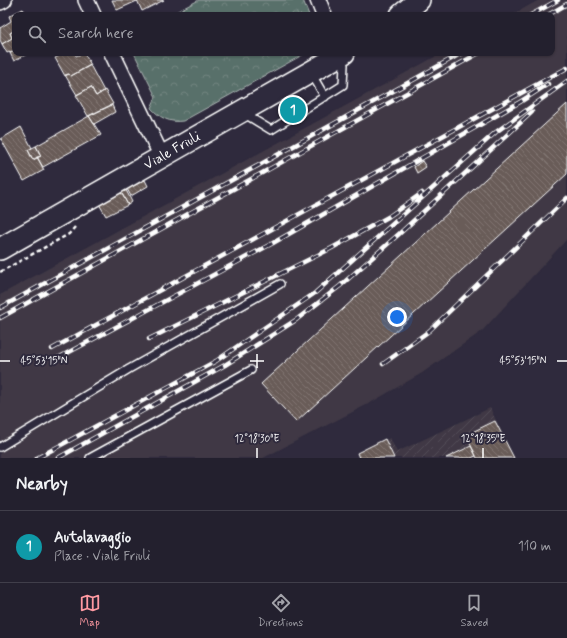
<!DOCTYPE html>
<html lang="en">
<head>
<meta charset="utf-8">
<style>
  body { margin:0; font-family:Mynerve,sans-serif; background:#2f2d3a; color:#f1f3f6 }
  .you { position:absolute; left:397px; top:317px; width:14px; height:14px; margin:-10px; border:3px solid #fff; border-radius:50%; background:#1a73e8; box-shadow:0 0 0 6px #1a73e833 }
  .badge { display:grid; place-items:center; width:26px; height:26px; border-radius:50%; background:#ff9aa2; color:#fff; font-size:13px; font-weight:700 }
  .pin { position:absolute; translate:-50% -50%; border:2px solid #fff; box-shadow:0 1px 4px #0006 }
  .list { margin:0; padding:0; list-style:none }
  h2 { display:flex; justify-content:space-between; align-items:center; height:52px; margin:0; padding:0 16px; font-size:17px }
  h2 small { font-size:13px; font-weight:400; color:#a3a3aa }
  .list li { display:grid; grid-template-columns:26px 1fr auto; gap:12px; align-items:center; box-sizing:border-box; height:72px; padding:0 16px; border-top:1px solid #403e4a }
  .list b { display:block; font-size:15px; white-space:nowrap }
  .list p { margin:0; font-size:13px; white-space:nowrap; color:#a3a3aa }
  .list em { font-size:13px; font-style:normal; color:#a3a3aa }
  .icon { flex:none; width:22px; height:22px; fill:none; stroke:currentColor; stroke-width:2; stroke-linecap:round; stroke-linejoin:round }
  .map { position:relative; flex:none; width:567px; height:458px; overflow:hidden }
  .search { position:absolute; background:#23202e; box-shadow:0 1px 3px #0004; left:12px; right:12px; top:12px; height:44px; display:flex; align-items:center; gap:10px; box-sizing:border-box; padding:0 14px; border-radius:8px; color:#a3a3aa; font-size:15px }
  .sheet { height:124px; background:#23202e }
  nav { display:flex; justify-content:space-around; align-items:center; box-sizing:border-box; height:56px; border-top:1px solid #403e4a; background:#23202e; font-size:11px; color:#a3a3aa }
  nav a { display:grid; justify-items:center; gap:2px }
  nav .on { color:#ff9aa2 }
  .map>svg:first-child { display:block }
  .built { fill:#403945 }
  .industrial { fill:url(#industrial-furrows) }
  .forest { fill:url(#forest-crowns); stroke:#acb7b4 }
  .building { fill:url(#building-back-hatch); stroke:#fff }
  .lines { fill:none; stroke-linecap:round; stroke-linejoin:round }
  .lane-casing { stroke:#fff; stroke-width:10 }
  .street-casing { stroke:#fff; stroke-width:18 }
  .secondary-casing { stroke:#fff; stroke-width:24 }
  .path { stroke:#fff; stroke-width:2.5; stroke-dasharray:4 3; stroke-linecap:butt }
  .lane { stroke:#2f2a3d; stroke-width:7 }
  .street { stroke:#2f2a3d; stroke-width:15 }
  .secondary { stroke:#2f2a3d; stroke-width:21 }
  .rail-casing { stroke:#fff; stroke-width:4.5 }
  .rail { stroke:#2f2a3d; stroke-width:3; stroke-dasharray:9; stroke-linecap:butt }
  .ticks { fill:none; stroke:#fff; stroke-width:1.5 }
  .labels { text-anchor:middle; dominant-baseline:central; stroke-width:4; stroke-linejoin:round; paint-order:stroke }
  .street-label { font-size:14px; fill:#fff; stroke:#2f2a3d }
  .ticks-label { font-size:10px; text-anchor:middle; fill:#fff; stroke:#2f2a3d; stroke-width:4; stroke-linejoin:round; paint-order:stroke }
</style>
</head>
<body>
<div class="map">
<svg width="567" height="458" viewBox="0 0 567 458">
  <defs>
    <pattern id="industrial-furrows" width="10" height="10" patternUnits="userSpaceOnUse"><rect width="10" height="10" fill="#403945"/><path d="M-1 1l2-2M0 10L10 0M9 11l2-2" fill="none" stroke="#534d58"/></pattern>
    <pattern id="forest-crowns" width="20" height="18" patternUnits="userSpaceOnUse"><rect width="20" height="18" fill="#596f6a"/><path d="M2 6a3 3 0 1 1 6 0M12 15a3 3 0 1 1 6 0" fill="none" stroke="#728580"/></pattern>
    <pattern id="building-back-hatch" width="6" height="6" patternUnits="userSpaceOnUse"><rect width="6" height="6" fill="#695c58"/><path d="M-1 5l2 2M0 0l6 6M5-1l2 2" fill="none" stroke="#807471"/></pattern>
  </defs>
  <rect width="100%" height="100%" fill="#2f2a3d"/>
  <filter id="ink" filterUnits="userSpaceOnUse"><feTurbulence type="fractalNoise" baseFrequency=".025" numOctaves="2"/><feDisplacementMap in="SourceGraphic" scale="8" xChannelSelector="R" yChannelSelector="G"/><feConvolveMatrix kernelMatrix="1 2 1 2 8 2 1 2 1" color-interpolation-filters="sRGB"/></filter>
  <g filter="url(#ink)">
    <path class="built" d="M539,0H567V239L482,331L422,373L370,403L263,458H0V295L442,53H552V15H512Z"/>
    <path class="industrial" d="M490,408L514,458H359L357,453L390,438L397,452Z"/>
    <path class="forest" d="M199,0H303L309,15H170Z
      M134,53H306L183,121C170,123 160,118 151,108L156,97Z"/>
    <path class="building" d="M112,0H137V1L117,10Z
      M137,0H164L142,11Z
      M23,9L26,15H15V30L10,33L12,38L2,44L0,40V28L11,21L9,16Z
      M15,30V51L10,53L9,52L7,53L2,44L12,38L10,33Z
      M15,51V53H29L14,61L10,53Z
      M57,53H75L76,56L84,53L91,65L71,76L69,74L65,76L55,58L59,56Z
      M90,65L104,91L96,96L91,87L77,95L65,75L69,74L71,76Z
      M91,87L96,96L105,90L113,104L88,116L76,95Z
      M296,103L300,110L289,117L285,109Z
      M567,104V174L296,422L261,384Z
      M112,105L115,112L94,124L89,116Z
      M89,116L101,135L43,167L37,157L41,156L36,146Z
      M21,127L32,148L28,150L33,160L37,157L44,170L24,181L1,139Z
      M36,146L41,156L33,160L28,150Z
      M422,161L426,167L417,173L414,167Z
      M145,180L148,186L131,196L127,189Z
      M126,190L132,202L128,205L121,192Z
      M121,192L128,205L106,216L99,204Z
      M495,421L514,458H477L466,435Z
      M385,439L394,458H359L357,453Z
      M471,446L476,456L471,458H446Z"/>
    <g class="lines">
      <g class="lane-casing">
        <path id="lane" d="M311,73L325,97
          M243,113L271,130L343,85L344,65L341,58
          M0,447L129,369L280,284
          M90,458L251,370"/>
      </g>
      <g class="street-casing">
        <path id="street" d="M86,0L93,15
          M318,0L324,15
          M0,2L4,0
          M112,53L162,157"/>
      </g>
      <g class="secondary-casing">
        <g id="secondary">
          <path d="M401,15L419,0"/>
          <path id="s1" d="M0,249L344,53"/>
        </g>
      </g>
      <path class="path" d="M0,272L69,234L75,227"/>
      <use href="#lane" class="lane"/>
      <use href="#street" class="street"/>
      <use href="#secondary" class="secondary"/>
      <g class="rail-casing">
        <path id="rail" d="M531,15L558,0
          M548,15L567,4
          M0,308L462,53
          M0,318L479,53
          M149,339L332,248L388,217L422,193
          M52,349L567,68
          M58,358L273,243L520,102L548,84
          M383,364L429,331L567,198
          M37,458L216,361L315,293L496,132L567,81
          M58,458L225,365L296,320L340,286L399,234L532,112"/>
      </g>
      <use href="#rail" class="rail"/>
    </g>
  </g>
  <path class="ticks" d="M257,354V368M0,361H10M250,361H264M557,361H567M257,448V458M483,448V458"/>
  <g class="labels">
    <g class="street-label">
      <text stroke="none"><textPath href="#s1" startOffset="198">Viale Friuli</textPath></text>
    </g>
  </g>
  <g class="ticks-label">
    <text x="44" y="364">45°53'15"N</text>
    <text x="523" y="364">45°53'15"N</text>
    <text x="257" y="442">12°18'30"E</text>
    <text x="483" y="442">12°18'35"E</text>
  </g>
</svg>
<div class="you"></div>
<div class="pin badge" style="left:293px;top:110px;background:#0f9aa8">1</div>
<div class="search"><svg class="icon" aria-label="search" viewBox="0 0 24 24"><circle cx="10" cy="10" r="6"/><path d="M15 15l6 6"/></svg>Search here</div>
</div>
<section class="sheet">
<h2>Nearby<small></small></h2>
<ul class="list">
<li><span class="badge" style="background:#0f9aa8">1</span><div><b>Autolavaggio</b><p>Place · Viale Friuli</p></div><em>110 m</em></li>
</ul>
</section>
<nav>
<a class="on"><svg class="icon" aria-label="map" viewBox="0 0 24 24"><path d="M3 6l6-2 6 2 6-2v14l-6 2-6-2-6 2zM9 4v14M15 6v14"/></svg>Map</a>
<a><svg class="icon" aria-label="directions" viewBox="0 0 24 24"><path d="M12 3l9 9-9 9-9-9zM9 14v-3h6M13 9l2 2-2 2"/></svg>Directions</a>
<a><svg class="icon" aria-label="saved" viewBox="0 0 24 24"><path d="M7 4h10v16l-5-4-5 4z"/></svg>Saved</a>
</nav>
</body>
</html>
